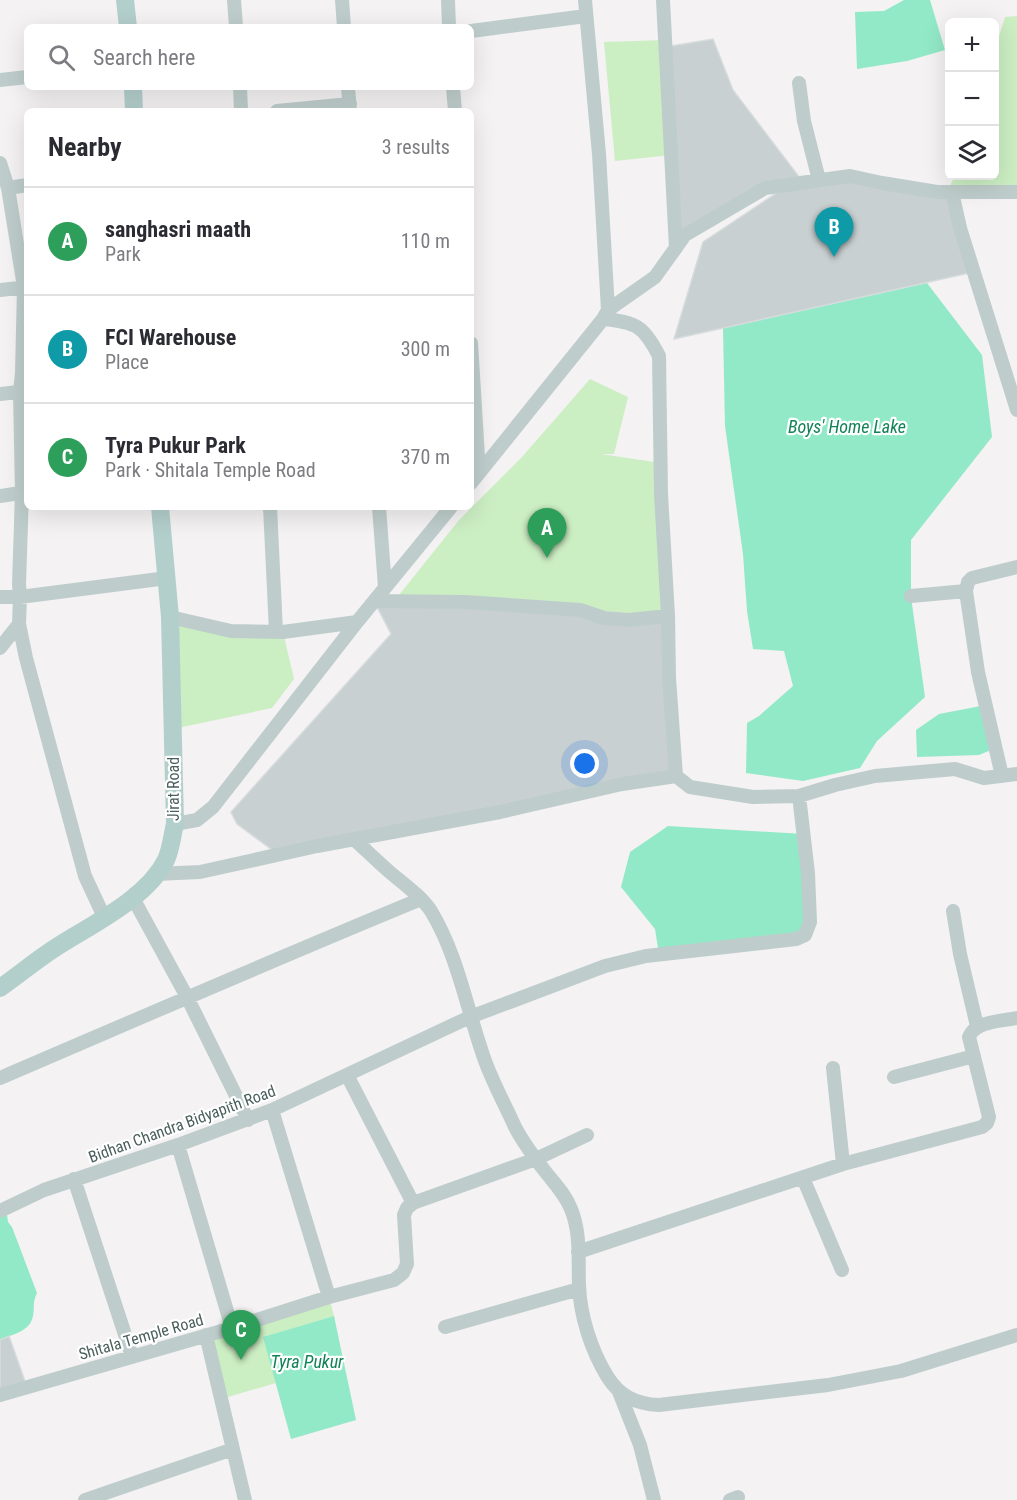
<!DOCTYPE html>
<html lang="en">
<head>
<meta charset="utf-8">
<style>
  body { margin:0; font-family:"Roboto Condensed",sans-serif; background:#f7f7f7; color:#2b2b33 }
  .controls { position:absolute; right:18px; top:18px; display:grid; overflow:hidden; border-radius:9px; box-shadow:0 6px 24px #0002 }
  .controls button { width:54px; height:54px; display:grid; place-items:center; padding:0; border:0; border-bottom:2px solid #e1e1e2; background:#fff; color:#2b2b33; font:30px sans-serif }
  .you { position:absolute; left:585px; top:764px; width:21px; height:21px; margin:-15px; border:4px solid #fff; border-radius:50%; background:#1a73e8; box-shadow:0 0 0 9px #1a73e833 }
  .badge { display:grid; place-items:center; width:39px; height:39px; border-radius:50%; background:#2563eb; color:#fff; font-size:20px; font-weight:700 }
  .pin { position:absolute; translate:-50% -50px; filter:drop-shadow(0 2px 3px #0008) }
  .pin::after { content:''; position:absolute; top:32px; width:21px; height:18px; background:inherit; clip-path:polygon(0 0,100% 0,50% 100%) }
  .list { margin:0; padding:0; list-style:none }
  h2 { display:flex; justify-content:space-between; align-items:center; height:78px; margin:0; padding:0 24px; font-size:26px }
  h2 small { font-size:20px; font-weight:400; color:#7c7c81 }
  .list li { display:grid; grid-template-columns:39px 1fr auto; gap:18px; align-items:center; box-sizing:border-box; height:108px; padding:0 24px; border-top:2px solid #e1e1e2 }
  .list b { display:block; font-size:22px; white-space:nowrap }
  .list p { margin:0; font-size:20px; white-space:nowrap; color:#7c7c81 }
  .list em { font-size:20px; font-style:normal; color:#7c7c81 }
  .icon { flex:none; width:33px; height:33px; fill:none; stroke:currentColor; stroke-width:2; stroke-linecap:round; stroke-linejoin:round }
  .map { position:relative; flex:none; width:1017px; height:1500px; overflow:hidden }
  .search { position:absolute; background:#fff; box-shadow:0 6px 24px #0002; left:24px; top:24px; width:450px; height:66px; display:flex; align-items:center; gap:15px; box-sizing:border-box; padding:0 21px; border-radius:9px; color:#7c7c81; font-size:22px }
  .panel { position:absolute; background:#fff; box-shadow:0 6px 24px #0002; left:24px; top:108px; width:450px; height:402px; border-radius:9px }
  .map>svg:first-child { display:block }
  .green { fill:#cceec3 }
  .water { fill:#92e9c7 }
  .building { fill:#c9d0d1; stroke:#d6dcdd; stroke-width:1.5 }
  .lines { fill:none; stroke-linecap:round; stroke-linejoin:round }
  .minor { stroke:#becdcb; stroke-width:14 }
  .major { stroke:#b3cfcc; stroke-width:18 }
  .labels { text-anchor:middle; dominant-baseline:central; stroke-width:4.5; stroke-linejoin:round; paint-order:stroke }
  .street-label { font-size:16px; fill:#4a5f5c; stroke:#fff }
  .water-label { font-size:18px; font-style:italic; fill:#128358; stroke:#fff }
</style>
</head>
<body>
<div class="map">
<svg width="1017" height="1500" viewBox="0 0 1017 1500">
  <rect width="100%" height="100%" fill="#f4f2f3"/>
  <path class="green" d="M1017,16V186L950,187L954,176H994L995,49L1005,17Z
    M665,40L671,155L615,161L604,42Z
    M590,379L628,397L614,454H601L661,463L668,616L399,595L459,520L522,457Z
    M170,617L283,632L294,679L272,708L173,729Z
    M329,1297L334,1316L264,1337L276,1383L221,1399L206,1335Z"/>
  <path class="water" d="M904,0H930L945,50L907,61L857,69L855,12L884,11Z
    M927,283L982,355L992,437L911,540V597L925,697L877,741L860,768L803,781L746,773L747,723L759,716L793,686L784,651L753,649L747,611L743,554L725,426L723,328Z
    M986,705L996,748L979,755L917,757L916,730L939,714Z
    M668,826L804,834L805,935L659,954L655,929L621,887L630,852Z
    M6,1207L8,1222L12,1227L37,1293C32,1303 35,1306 33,1316C30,1332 12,1334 0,1340V1211Z
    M334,1316L356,1420L291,1439L263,1337Z"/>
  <path class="building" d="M713,39L733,90L803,182L765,188L676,248L666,47Z
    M868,180L952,192L974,272L674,339L703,242L790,184Z
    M374,601L668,616L676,776L279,855L237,824L231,812L391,634Z
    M9,1336L27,1387L0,1395V1340Z"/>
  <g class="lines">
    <path class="minor" d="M234,0L236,27
      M342,0L344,27
      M448,0L449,27
      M663,0L676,248
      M471,31L586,16
      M0,80L27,77
      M799,83L804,121L819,180
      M240,87L241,111
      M348,87L350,111
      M453,87L455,111
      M277,111L350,104
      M0,163L8,188L24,287L22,373L20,392L22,493L19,584L20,597L19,624L26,658L85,876L104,917
      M8,188L27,185
      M952,192L960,228L1017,410
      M0,290L27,287
      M608,310L655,277L685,235L765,188L850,176L882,183L937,192H1017
      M603,319C636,322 644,326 659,356L661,494L668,616
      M471,343L479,473
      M0,394L27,391
      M471,483L603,319L608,310L599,154L585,0
      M0,496L27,492
      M270,507L276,631
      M379,507L385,587
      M911,596L966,591
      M0,597H20L167,578
      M374,601L465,602L580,610L604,618L629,620L668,616L669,678L676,776
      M170,617L231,631L283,632L357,622
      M0,648L19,624
      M1002,776L978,672L966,591L968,582L972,578L1017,567
      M175,824L197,820L213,807L357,622L451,507
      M355,840C367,851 379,863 392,874C405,885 421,896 431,911C457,954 466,1005 482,1052C490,1078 504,1102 515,1127C524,1144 536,1160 548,1175C557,1186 566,1196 571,1209C581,1233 578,1260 579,1285C580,1315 591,1350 607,1376C619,1396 636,1404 659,1405L828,1385L901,1371L1017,1335
      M156,874L200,872L317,846L500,812L622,784L676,776L690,787L753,797L799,796L835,785L875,776L955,769L984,778L1017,774
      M133,898L187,997L248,1120
      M953,911L960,954L977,1026
      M833,1068L843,1164
      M347,1075L413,1203
      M894,1077L974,1056
      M0,1078C140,1018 280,957 421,899
      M272,1110L329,1297
      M178,1145L232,1328
      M803,1178L842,1270
      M74,1179L132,1356
      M0,1211L44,1190L178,1145L272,1110L470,1017L605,966L646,956L796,939L805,935L810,922L808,873L799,796
      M578,1252L843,1164L982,1127L987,1123L989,1117L969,1037C975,1021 1002,1021 1017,1018
      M445,1327L579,1289
      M206,1335L245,1500
      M619,1392L640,1445L654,1500
      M0,1395L232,1328L329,1297L394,1280L403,1273L407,1264L404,1215L407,1208L413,1203L536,1159L587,1135
      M85,1500L233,1449
      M730,1500L738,1497"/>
    <path class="major" d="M125,0L128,27
      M133,87L134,111
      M0,988C17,976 34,962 52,950C88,926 146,900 166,860C171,849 172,836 175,824L170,617L160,507"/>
  </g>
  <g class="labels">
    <g class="street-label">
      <text transform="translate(173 789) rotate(-90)">Jirat Road</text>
      <text transform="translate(182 1124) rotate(-20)">Bidhan Chandra Bidyapith Road</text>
      <text transform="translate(141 1337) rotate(-16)">Shitala Temple Road</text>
    </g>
    <g class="water-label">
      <text x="847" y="426">Boys' Home Lake</text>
      <text x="307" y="1361">Tyra Pukur</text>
    </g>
  </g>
</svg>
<div class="controls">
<button>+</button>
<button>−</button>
<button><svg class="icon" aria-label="layers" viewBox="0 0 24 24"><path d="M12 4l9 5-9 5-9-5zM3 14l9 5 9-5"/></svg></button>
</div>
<div class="you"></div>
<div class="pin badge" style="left:547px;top:558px;background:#2e9e5b">A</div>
<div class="pin badge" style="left:834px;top:257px;background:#0f9aa8">B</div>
<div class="pin badge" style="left:241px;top:1360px;background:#2e9e5b">C</div>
<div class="search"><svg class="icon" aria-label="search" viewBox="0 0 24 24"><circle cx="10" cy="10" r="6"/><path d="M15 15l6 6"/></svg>Search here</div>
<section class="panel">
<h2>Nearby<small>3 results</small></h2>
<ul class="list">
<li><span class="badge" style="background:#2e9e5b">A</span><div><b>sanghasri maath</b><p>Park</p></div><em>110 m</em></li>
<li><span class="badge" style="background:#0f9aa8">B</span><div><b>FCI Warehouse</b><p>Place</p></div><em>300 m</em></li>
<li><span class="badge" style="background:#2e9e5b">C</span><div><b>Tyra Pukur Park</b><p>Park · Shitala Temple Road</p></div><em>370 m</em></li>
</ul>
</section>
</div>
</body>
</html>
